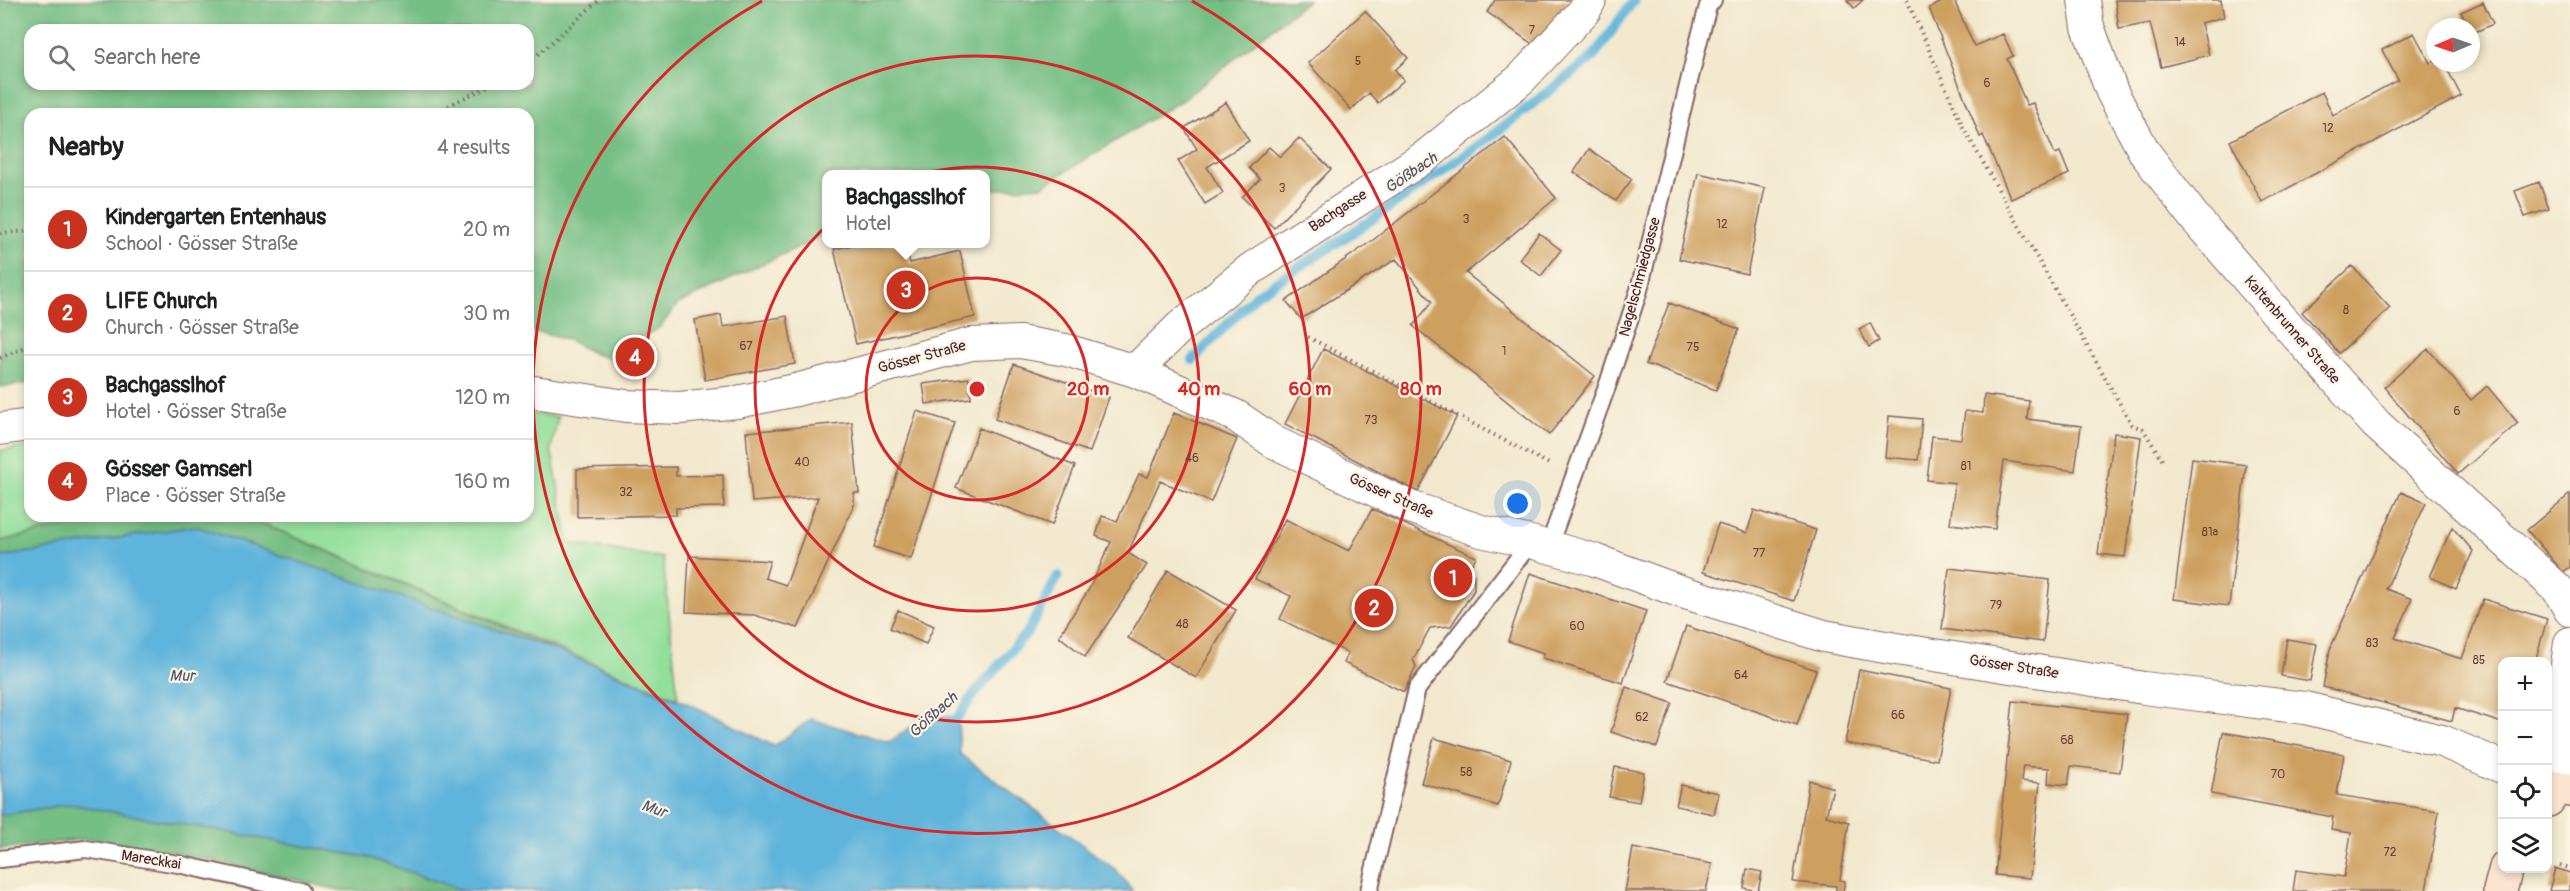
<!DOCTYPE html>
<html lang="en">
<head>
<meta charset="utf-8">
<style>
  body { margin:0; font-family:Pangolin,sans-serif; background:#f6f6f6; color:#202124 }
  .controls { position:absolute; right:18px; bottom:18px; display:grid; overflow:hidden; border-radius:12px; box-shadow:0 3px 9px #0003 }
  .controls button { width:54px; height:54px; display:grid; place-items:center; padding:0; border:0; border-bottom:2px solid #e0e0e0; background:#fff; color:#202124; font:30px sans-serif }
  .compass { position:absolute; left:2426px; top:18px; width:54px; height:54px; border-radius:50%; background:#fff; box-shadow:0 3px 9px #0003; rotate:268deg }
  .you { position:absolute; left:1518px; top:504px; width:21px; height:21px; margin:-15px; border:4px solid #fff; border-radius:50%; background:#1a73e8; box-shadow:0 0 0 9px #1a73e833 }
  .badge { display:grid; place-items:center; width:39px; height:39px; border-radius:50%; background:#c8321e; color:#fff; font-size:20px; font-weight:700 }
  .pin { position:absolute; translate:-50% -50%; border:3px solid #fff; box-shadow:0 2px 6px #0006 }
  .popup { position:absolute; left:822px; top:170px; width:168px; height:78px; box-sizing:border-box; display:grid; place-content:center; border-radius:12px; background:#fff; filter:drop-shadow(0 2px 4px #0005); font-size:20px; white-space:nowrap; color:#757577 }
  .popup b { font-size:22px; color:#202124 }
  .popup::after { content:''; position:absolute; left:50%; top:100%; margin-left:-12px; border:12px solid transparent; border-top-color:#fff }
  .list { margin:0; padding:0; list-style:none }
  h2 { display:flex; justify-content:space-between; align-items:center; height:78px; margin:0; padding:0 24px; font-size:26px }
  h2 small { font-size:20px; font-weight:400; color:#757577 }
  .list li { display:grid; grid-template-columns:39px 1fr auto; gap:18px; align-items:center; box-sizing:border-box; height:84px; padding:0 24px; border-top:2px solid #e0e0e0 }
  .list b { display:block; font-size:22px; white-space:nowrap }
  .list p { margin:0; font-size:20px; white-space:nowrap; color:#757577 }
  .list em { font-size:20px; font-style:normal; color:#757577 }
  .icon { flex:none; width:33px; height:33px; fill:none; stroke:currentColor; stroke-width:2; stroke-linecap:round; stroke-linejoin:round }
  .map { position:relative; flex:none; width:2570px; height:891px; overflow:hidden }
  .search { position:absolute; background:#fff; box-shadow:0 3px 9px #0003; left:24px; top:24px; width:510px; height:66px; display:flex; align-items:center; gap:15px; box-sizing:border-box; padding:0 21px; border-radius:18px; color:#757577; font-size:22px }
  .panel { position:absolute; background:#fff; box-shadow:0 3px 9px #0003; left:24px; top:108px; width:510px; height:414px; border-radius:18px }
  .map>svg:first-child { display:block }
  .green { fill:#92df9c; stroke:#6e7f64; stroke-width:1.5 }
  .forest { fill:#75be84; stroke:#606e58; stroke-width:1.5; fill-rule:evenodd }
  .water { fill:#5fb4db; stroke:#546a83; stroke-width:1.5 }
  .lines { fill:none; stroke-linecap:round; stroke-linejoin:round }
  .stream { stroke:#5fb4db; stroke-width:10 }
  .building { fill:#cea061 }
  .service-casing { stroke:#846564; stroke-width:20 }
  .minor-casing { stroke:#846564; stroke-width:34 }
  .secondary-casing { stroke:#846564; stroke-width:36 }
  .path { stroke:#846564; stroke-width:4; stroke-dasharray:1.5 4.5; stroke-linecap:butt }
  .service { stroke:#fff; stroke-width:16 }
  .minor { stroke:#fff; stroke-width:32 }
  .secondary { stroke:#fde4d0; stroke-width:33 }
  .ring { fill:none; stroke:#d62828; stroke-width:3 }
  .labels { text-anchor:middle; dominant-baseline:central; stroke-width:4.5; stroke-linejoin:round; paint-order:stroke }
  .number-label { font-size:12px; fill:#6b3f38 }
  .street-label { font-size:15px; fill:#4a1f2b; stroke:#fcf5e5 }
  .water-label { font-size:16px; font-style:italic; fill:#515369; stroke:#fcf5e5 }
  .centre { fill:#d62828; stroke:#fcf5e5; stroke-width:3 }
  .ring-label { font-size:18px; text-anchor:middle; font-weight:bold; fill:#d62828; stroke:#fcf5e5; stroke-width:4.5; stroke-linejoin:round; paint-order:stroke }
</style>
</head>
<body>
<div class="map">
<svg width="2570" height="891" viewBox="0 0 2570 891">
  <rect width="100%" height="100%" fill="#fcf5e5"/>
  <filter id="ink" filterUnits="userSpaceOnUse"><feTurbulence type="fractalNoise" baseFrequency=".0167" numOctaves="2"/><feDisplacementMap in="SourceGraphic" scale="12" xChannelSelector="R" yChannelSelector="G"/><feConvolveMatrix kernelMatrix="1 2 1 2 8 2 1 2 1" color-interpolation-filters="sRGB"/></filter>
  <filter id="wash" filterUnits="userSpaceOnUse"><feTurbulence type="fractalNoise" baseFrequency=".008" numOctaves="4" result="noise"/><feDisplacementMap in="SourceGraphic" scale="24" xChannelSelector="R" yChannelSelector="G"/><feGaussianBlur stdDeviation="1.35" result="paint"/><feColorMatrix in="noise" values="0 0 0 0 0 0 0 0 0 0 0 0 0 0 0 0 0 1.4 0 .05"/><feComposite in="paint" operator="in"/></filter>
  <g filter="url(#wash)">
    <rect width="100%" height="100%" fill="#f1e8cd"/>
    <path class="green" d="M528,413L558,417L551,449L569,543L663,558L678,699L245,516H528Z
      M30,446V516H113L0,541V451Z"/>
    <path class="forest" d="M0,0H1308L1184,99L1042,186L986,190V174H826V234L678,304L659,328L622,348L623,362L595,354L568,340L528,330V114H30V383L0,387ZM30,30H528V84H30Z
      M111,516H245L564,653L195,526L0,557V541Z
      M70,804L371,858L464,891H343L175,852L86,839L0,849V815Z"/>
    <path class="water" d="M195,526L564,653L696,707L774,746L811,719L889,742L928,715L958,717L960,754L1116,870L1133,891H464L371,858L70,804L0,815V557Z"/>
    <g class="lines">
      <path class="stream" d="M1193,360L1256,295L1367,223L1485,141L1593,57L1634,0
        M946,726L958,717L972,697L1029,630L1058,576"/>
    </g>
    <g id="blocks">
      <path class="building" d="M1495,0H1573L1538,48L1487,12Z
        M1847,0H1863L1854,8Z
        M1946,0H1954L1974,46L2003,34L2013,56L2007,59L2027,105L2033,103L2055,154L2060,152L2069,174L2011,199L1983,135L1980,137L1929,8Z
        M2115,0H2221L2224,17L2201,23L2209,55L2161,67L2150,23L2119,29Z
        M2483,2L2493,24L2471,34V27H2468L2461,12Z
        M1365,11L1408,58L1395,70L1404,80L1378,103L1369,93L1351,110L1308,63Z
        M2414,33L2430,63L2435,60V63H2444L2461,96L2262,202L2230,141L2322,92L2333,115L2398,80L2382,50Z
        M1226,102L1249,141L1207,167L1223,193L1205,204L1178,161L1197,149L1184,128Z
        M1505,137L1556,198L1466,273L1595,376L1549,435L1413,326L1432,302L1396,259L1301,319L1286,301L1373,240Z
        M1299,138L1331,169L1274,228L1242,197L1260,179L1249,168L1269,147L1280,157Z
        M1589,149L1632,179L1616,201L1574,172Z
        M1698,173L1765,188L1747,274L1679,259Z
        M2539,182L2549,209L2525,217L2515,191Z
        M1539,233L1561,250L1541,276L1519,259Z
        M857,244H905L910,263L960,251L975,317L856,344L834,249Z
        M2352,266L2390,308L2339,353L2302,312Z
        M1669,303L1739,329L1716,390L1646,364Z
        M721,315L723,327L787,316L795,364L705,380L695,320Z
        M1870,323L1879,341L1869,347L1859,329Z
        M1323,349L1457,416L1418,492L1285,424Z
        M2428,349L2471,400L2487,386L2518,423L2458,474L2384,387Z
        M1014,364L1109,397L1090,452L995,419Z
        M969,378L971,398L926,404L923,384Z
        M1984,395L2029,401L2027,419L2081,426L2075,471L2004,461L1995,529L1950,524L1955,483L1927,480L1932,436L1961,439L1965,411L1983,413Z
        M917,411L955,423L911,559L874,547Z
        M1174,413L1237,439L1211,502L1160,481L1128,553L1147,565L1085,657L1059,636L1089,589L1111,542L1096,536L1102,516L1117,521L1139,474L1148,477Z
        M1889,416L1922,419L1918,460L1885,457Z
        M852,422L859,493H854V505L798,628L754,615L686,612L689,556L770,561L765,578L786,585L818,497L752,502L746,432Z
        M979,428L1075,466L1052,525L956,488Z
        M2114,433L2141,437L2125,557L2098,554Z
        M2192,458L2246,465L2229,606L2174,599Z
        M676,467V476L723,475L724,507L676,508V515L577,517V469Z
        M2401,492L2426,503L2386,589L2412,599L2395,638L2462,659L2483,599L2547,619L2535,662H2502V723L2455,708L2452,721L2323,687L2330,649Z
        M2570,494V567L2563,572L2527,530Z
        M1372,509L1476,557L1468,571L1474,575V590L1451,626L1430,628L1413,660L1416,666L1404,692L1344,663L1348,653L1280,619L1291,596L1255,579L1285,519L1349,551Z
        M1754,510L1816,530L1794,601L1703,572L1718,524L1747,533Z
        M2452,527L2473,551L2456,589L2430,577Z
        M1949,568L2050,580L2043,642L1942,629Z
        M1168,570L1236,610L1196,678L1128,638Z
        M1530,573L1646,611L1623,683L1543,658L1544,653L1508,641Z
        M898,610L934,626L926,644L890,628Z
        M1686,626L1816,670L1797,725L1667,681Z
        M2287,639L2317,644L2310,681L2281,676Z
        M1859,670L1951,688L1937,760L1845,743Z
        M1626,687L1672,703L1657,747L1611,732Z
        M2013,701L2127,714L2120,772L2071,766L2068,785L2048,783L2049,768L2023,766L2021,781L2040,783L2030,878L1995,875Z
        M2223,732L2344,754L2337,795L2439,811L2426,891H2293L2296,870L2344,877L2351,833L2331,830L2333,817L2211,794Z
        M1434,738L1511,760L1498,806L1421,783Z
        M1615,767L1644,772L1639,802L1609,797Z
        M1809,780L1833,788L1826,816L1849,822L1840,880L1845,881L1843,891H1836V886L1793,882Z
        M1681,785L1719,793L1714,814L1676,806Z
        M1633,848L1712,864L1706,891H1625Z
        M2555,868L2570,873V891H2549Z
        M1747,869L1762,872L1758,891L1744,888Z"/>
    </g>
  </g>
  <g filter="url(#ink)">
    <use href="#blocks" fill-opacity="0" stroke="#846564" stroke-width="1.5"/>
    <g class="lines">
      <g class="service-casing">
        <path id="service" d="M1548,548L1609,381L1639,290L1698,44L1708,6L1713,0
          M0,859L86,849L178,864L301,891
          M1369,891L1417,689L1531,542"/>
      </g>
      <g class="minor-casing">
        <path id="minor" d="M2084,0L2088,27L2112,92L2145,153L2194,217L2283,320L2376,424L2558,589L2570,610
          M1135,371L1180,327L1251,269L1426,156L1521,79L1585,10L1590,0
          M528,391L626,406L680,408L737,402L796,390L971,344L1020,342L1066,350L1135,371L1236,416L1274,442L1410,507L1481,531L1531,542L1595,560L1679,591L1824,636L1896,649L2144,688L2305,708L2442,741L2502,767
          M0,429L30,425
          M2548,785L2556,788L2563,695L2570,643"/>
      </g>
      <g class="secondary-casing">
        <path id="secondary" d="M2548,800L2556,788L2570,790
          M2500,891L2506,868"/>
      </g>
      <path class="path" d="M1907,0L1963,127L2132,425L2143,429L2164,463
        M528,61L542,51L599,0
        M432,114L492,84
        M0,233L30,231
        M1308,337L1551,465
        M0,358L30,345
        M2560,865L2570,868"/>
      <use href="#service" class="service"/>
      <use href="#minor" class="minor"/>
      <use href="#secondary" class="secondary"/>
    </g>
  </g>
  <g class="ring">
    <circle cx="977" cy="389" r="111"/>
    <circle cx="977" cy="389" r="222"/>
    <circle cx="977" cy="389" r="333"/>
    <path d="M1192 1A444 444 0 1 1 762 1"/>
  </g>
  <g class="labels">
    <g class="number-label">
      <text x="1532" y="30">7</text>
      <text x="2180" y="42">14</text>
      <text x="1358" y="61">5</text>
      <text x="1987" y="83">6</text>
      <text x="2328" y="128">12</text>
      <text x="1282" y="188">3</text>
      <text x="1466" y="219">3</text>
      <text x="1722" y="224">12</text>
      <text x="2346" y="310">8</text>
      <text x="746" y="346">67</text>
      <text x="1693" y="347">75</text>
      <text x="1504" y="351">1</text>
      <text x="2457" y="411">6</text>
      <text x="1371" y="420">73</text>
      <text x="1192" y="458">46</text>
      <text x="802" y="462">40</text>
      <text x="1966" y="466">81</text>
      <text x="626" y="492">32</text>
      <text x="2210" y="532">81a</text>
      <text x="1759" y="553">77</text>
      <text x="1996" y="605">79</text>
      <text x="1182" y="624">48</text>
      <text x="1577" y="626">60</text>
      <text x="2372" y="643">83</text>
      <text x="2479" y="660">85</text>
      <text x="1741" y="675">64</text>
      <text x="1898" y="715">66</text>
      <text x="1642" y="717">62</text>
      <text x="2067" y="740">68</text>
      <text x="1466" y="772">58</text>
      <text x="2278" y="774">70</text>
      <text x="2390" y="852">72</text>
    </g>
    <g class="street-label">
      <text transform="translate(1338 211) rotate(-33)">Bachgasse</text>
      <text transform="translate(1640 277) rotate(-75)">Nagelschmiedgasse</text>
      <text transform="translate(2292 330) rotate(49)">Kaltenbrunner Straße</text>
      <text transform="translate(922 357) rotate(-15)">Gösser Straße</text>
      <text transform="translate(1391 496) rotate(24)">Gösser Straße</text>
      <text transform="translate(2014 667) rotate(9)">Gösser Straße</text>
      <text transform="translate(151 860) rotate(9)">Mareckkai</text>
    </g>
    <g class="water-label">
      <text transform="translate(1411 173) rotate(-34)">Gößbach</text>
      <text x="182" y="676">Mur</text>
      <text transform="translate(933 715) rotate(-42)">Gößbach</text>
      <text transform="translate(654 809) rotate(19)">Mur</text>
    </g>
  </g>
  <circle cx="977" cy="389" r="9" class="centre"/>
  <g class="ring-label">
    <text x="1088" y="395">20 m</text>
    <text x="1199" y="395">40 m</text>
    <text x="1310" y="395">60 m</text>
    <text x="1421" y="395">80 m</text>
  </g>
</svg>
<div class="controls">
<button>+</button>
<button>−</button>
<button><svg class="icon" aria-label="locate" viewBox="0 0 24 24"><circle cx="12" cy="12" r="6"/><path d="M12 2v4M12 18v4M2 12h4M18 12h4"/></svg></button>
<button><svg class="icon" aria-label="layers" viewBox="0 0 24 24"><path d="M12 4l9 5-9 5-9-5zM3 14l9 5 9-5"/></svg></button>
</div>
<svg class="compass" viewBox="-18 -18 36 36"><path d="M0-13l5 13h-10z" fill="#e53935"/><path d="M0 13l5-13h-10z" fill="#757577"/></svg>
<div class="you"></div>
<div class="pin badge" style="left:1453px;top:578px">1</div>
<div class="pin badge" style="left:1374px;top:608px">2</div>
<div class="pin badge" style="left:906px;top:290px">3</div>
<div class="popup"><b>Bachgasslhof</b>Hotel</div>
<div class="pin badge" style="left:635px;top:357px">4</div>
<div class="search"><svg class="icon" aria-label="search" viewBox="0 0 24 24"><circle cx="10" cy="10" r="6"/><path d="M15 15l6 6"/></svg>Search here</div>
<section class="panel">
<h2>Nearby<small>4 results</small></h2>
<ul class="list">
<li><span class="badge">1</span><div><b>Kindergarten Entenhaus</b><p>School · Gösser Straße</p></div><em>20 m</em></li>
<li><span class="badge">2</span><div><b>LIFE Church</b><p>Church · Gösser Straße</p></div><em>30 m</em></li>
<li><span class="badge">3</span><div><b>Bachgasslhof</b><p>Hotel · Gösser Straße</p></div><em>120 m</em></li>
<li><span class="badge">4</span><div><b>Gösser Gamserl</b><p>Place · Gösser Straße</p></div><em>160 m</em></li>
</ul>
</section>
</div>
</body>
</html>
